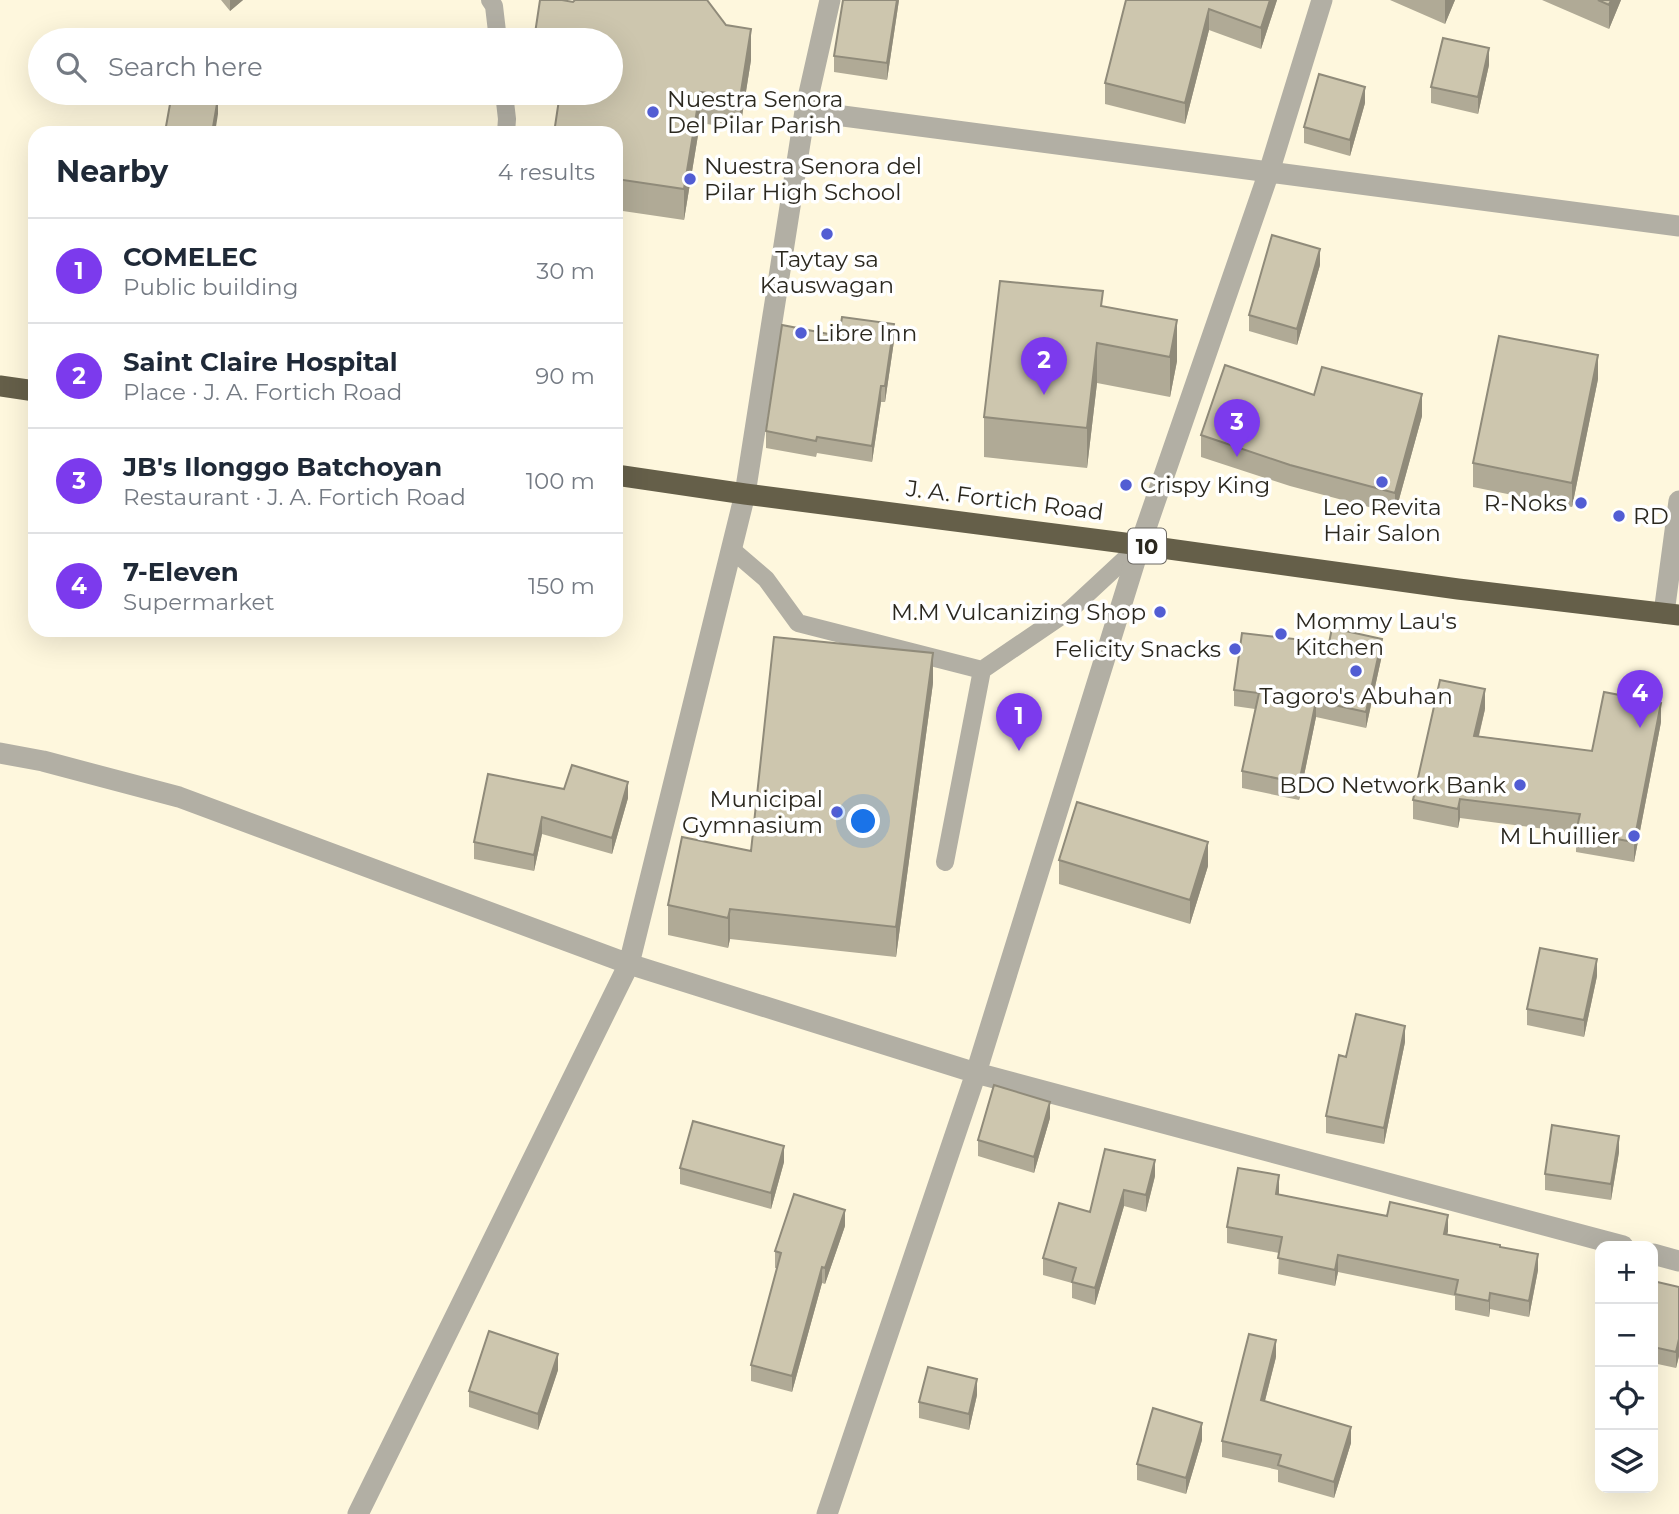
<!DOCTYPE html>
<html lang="en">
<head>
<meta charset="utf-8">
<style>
  body { margin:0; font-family:Montserrat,sans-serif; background:#f2f2f3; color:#1f2937 }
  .controls { position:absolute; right:21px; bottom:21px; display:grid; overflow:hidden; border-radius:14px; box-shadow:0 7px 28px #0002 }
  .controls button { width:63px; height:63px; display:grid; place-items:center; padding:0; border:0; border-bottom:2px solid #e0e1e3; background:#fff; color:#1f2937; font:35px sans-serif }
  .you { position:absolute; left:864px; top:822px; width:24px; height:24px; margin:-18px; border:5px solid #fff; border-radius:50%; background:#1a73e8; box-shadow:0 0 0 10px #1a73e833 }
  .badge { display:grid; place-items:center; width:46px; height:46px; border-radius:50%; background:#7c3aed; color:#fff; font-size:23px; font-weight:700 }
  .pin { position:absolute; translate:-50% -58px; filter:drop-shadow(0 2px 4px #0008) }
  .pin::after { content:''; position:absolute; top:37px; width:24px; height:21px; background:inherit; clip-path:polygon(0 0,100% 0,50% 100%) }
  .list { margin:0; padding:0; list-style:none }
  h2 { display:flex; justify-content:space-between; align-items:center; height:91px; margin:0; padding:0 28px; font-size:30px }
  h2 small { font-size:23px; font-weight:400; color:#747a83 }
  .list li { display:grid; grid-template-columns:46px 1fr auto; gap:21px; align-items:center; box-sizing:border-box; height:105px; padding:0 28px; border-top:2px solid #e0e1e3 }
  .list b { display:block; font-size:26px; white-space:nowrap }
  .list p { margin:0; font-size:23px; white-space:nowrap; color:#747a83 }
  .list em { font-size:23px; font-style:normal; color:#747a83 }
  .icon { flex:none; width:38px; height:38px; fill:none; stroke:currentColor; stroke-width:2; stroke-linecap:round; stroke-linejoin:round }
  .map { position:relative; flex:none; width:1679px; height:1514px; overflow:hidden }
  .search { position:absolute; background:#fff; box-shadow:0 7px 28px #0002; left:28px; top:28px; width:595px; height:77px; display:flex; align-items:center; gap:18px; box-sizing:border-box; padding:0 24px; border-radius:38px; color:#747a83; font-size:26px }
  .panel { position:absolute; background:#fff; box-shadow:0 7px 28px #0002; left:28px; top:126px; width:595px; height:511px; border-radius:21px }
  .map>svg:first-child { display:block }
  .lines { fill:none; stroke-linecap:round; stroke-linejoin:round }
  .lane { stroke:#b2afa4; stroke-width:18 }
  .street { stroke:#b2afa4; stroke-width:21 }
  .highway { stroke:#655f49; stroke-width:21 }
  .wall { fill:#b0aa96 }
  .shaded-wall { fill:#908b7a }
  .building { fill:#cdc6ae; stroke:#908b7a; stroke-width:2 }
  .poi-dot { fill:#525dd3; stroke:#fff; stroke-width:2.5 }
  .labels { text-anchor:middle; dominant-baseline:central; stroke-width:7; stroke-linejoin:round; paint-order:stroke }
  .shield { fill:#fff; stroke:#6b6862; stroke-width:2 }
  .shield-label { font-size:21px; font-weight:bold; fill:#2b281f }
  .poi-label { font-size:23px; fill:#2b281f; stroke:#fff; text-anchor:start }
  .street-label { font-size:23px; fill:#2b281f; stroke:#fff }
</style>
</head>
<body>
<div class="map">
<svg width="1679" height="1514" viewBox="0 0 1679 1514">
  <rect width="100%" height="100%" fill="#fef7dd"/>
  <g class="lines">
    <path class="lane" d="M490,0L494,6L498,40
      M504,93L507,119L506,133
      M731,549L766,579L798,623L982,670
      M945,862L982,670L1070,610L1140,545"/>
    <path class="street" d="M805,111L1679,226
      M1664,613L1679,501
      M0,753L43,761L179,797L629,964L976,1073L1623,1246
      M1653,1254L1679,1261
      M358,1514L629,964L745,494L805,111L830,0
      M827,1514L976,1073L1140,545L1269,172L1322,0"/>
    <path class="highway" d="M0,386L35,391
      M616,475L745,494L1140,545L1458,589L1679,615"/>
  </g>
  <path class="wall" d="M221,0H243L230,11Z
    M899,0L887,80L834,72V56Z
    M1126,0H1277L1261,49L1209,30L1185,124L1105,104V83Z
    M1390,0H1455L1445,24Z
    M1542,0H1621L1609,29Z
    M751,60L740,129L700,123L684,220L616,210V133L559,101L530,97V93H611Z
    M1489,65L1478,114L1431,103V87Z
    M1365,103L1350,156L1304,143V127Z
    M1320,265L1297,345L1249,331V315Z
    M1103,306L1177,361L1170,397L1097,383L1087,468L984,457V417Z
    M839,336L894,341L885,402H881L872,462L817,453L816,457L766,448V431Z
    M1598,379L1572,507L1473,487V463Z
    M1314,395L1422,416L1395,514L1290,486L1201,457V435Z
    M1382,655L1366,728L1316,717L1299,800L1242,788V771L1255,709L1234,706V690Z
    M933,683L896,957L730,939L728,948L668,935V905L751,851Z
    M1485,709L1479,736L1592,751L1661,722L1634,862L1576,852V833L1460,818L1458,828L1413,819V800Z
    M564,789L628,798L612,854L542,834L534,871L474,859V842Z
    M1059,860L1208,866L1190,924L1059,884Z
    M1597,976L1584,1037L1527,1025V1009Z
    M1405,1042L1384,1144L1326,1133V1116L1346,1057Z
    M1050,1118L1034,1173L978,1156V1140Z
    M1105,1149L1155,1176L1146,1212L1124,1206L1095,1305L1072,1298V1283L1043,1275V1258L1090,1212Z
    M1619,1152L1611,1200L1545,1190V1174Z
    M784,1162L771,1209L680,1184V1168Z
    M1279,1192V1194L1448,1231L1447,1234L1500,1247L1538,1270L1529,1317L1490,1309L1489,1317L1455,1310V1296L1338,1272L1335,1286L1278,1274L1279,1253L1227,1243V1227Z
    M845,1226L825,1284L822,1283L792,1392L751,1381V1365L777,1268H775V1251Z
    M1653,1281L1679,1287V1356L1676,1368L1653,1363Z
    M1276,1357L1265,1401L1351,1443L1334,1498L1278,1482V1470L1222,1457V1441Z
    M558,1370L538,1430L469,1407V1391Z
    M977,1395L969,1430L919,1418V1402Z
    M1202,1440L1186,1494L1137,1480V1464Z"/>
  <path class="shaded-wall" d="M230,0H243L230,11Z
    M897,0H899L887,80V63Z
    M1270,0H1277L1261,49V28Z
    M1445,0H1455L1445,24Z
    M1611,0H1621L1609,29V5Z
    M1209,9V30L1185,124V103Z
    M751,29V60L740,129V98Z
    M1489,48V65L1478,114V97Z
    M1365,87V103L1350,156V140Z
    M700,92V123L684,220V189Z
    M218,98V114L215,133H212Z
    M1320,249V265L1297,345V329Z
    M1177,320V361L1170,397V357Z
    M894,324V341L885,402V386Z
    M1097,343V383L1087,468V428Z
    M1598,355V379L1572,507V483Z
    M881,386V402L872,462V446Z
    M1422,394V416L1395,514V493Z
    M1382,639V655L1366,728V712Z
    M933,653V683L896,957V927Z
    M1485,689V709L1474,755V736Z
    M1316,701V717L1299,800V783Z
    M1661,703V722L1634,862V842Z
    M628,782V798L612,854V838Z
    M1460,799V818L1458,828V809Z
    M542,817V834L534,871V855Z
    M1208,842V866L1190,924V900Z
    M730,909V939L728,948V918Z
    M1597,959V976L1584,1037V1020Z
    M1405,1026V1042L1384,1144V1128Z
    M1050,1102V1118L1034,1173V1157Z
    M1619,1136V1152L1611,1200V1184Z
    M784,1146V1162L771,1209V1193Z
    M1155,1160V1176L1146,1212V1195Z
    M1279,1175V1192L1276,1210V1194Z
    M1124,1190V1206L1095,1305V1288Z
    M845,1210V1226L825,1284V1268Z
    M1448,1215V1231L1444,1250V1234Z
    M1538,1254V1270L1529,1317V1301Z
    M1338,1255V1272L1335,1286V1270Z
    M822,1267V1283L792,1392V1376Z
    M1490,1293V1309L1489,1317V1301Z
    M1679,1339V1356L1676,1368V1352Z
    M1276,1340V1357L1261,1416V1400Z
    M558,1354V1370L538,1430V1414Z
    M977,1379V1395L969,1430V1414Z
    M1202,1423V1440L1186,1494V1478Z
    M1351,1427V1443L1334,1498V1482Z"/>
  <path class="building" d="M540,0H562L573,2L575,0H707L726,25L751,29L740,98L700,92L684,189L616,179V133H554L560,93H611V40H534Z
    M843,0H897L887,63L834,56Z
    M1126,0H1270L1261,28L1209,9L1185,103L1105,83Z
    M1598,0H1611L1609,5Z
    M1443,38L1489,48L1478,97L1431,87Z
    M1319,74L1365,87L1350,140L1304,127Z
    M172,93H182L218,98L212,133L165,132Z
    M1272,235L1320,249L1297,329L1249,315Z
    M1000,281L1103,291L1101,306L1177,320L1170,357L1097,343L1087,428L984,417Z
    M842,317L894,324L885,386H881L872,446L817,437L816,441L766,431L782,325L839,336Z
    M1499,336L1598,355L1572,483L1473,463Z
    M1225,365L1314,395L1322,367L1422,394L1395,493L1290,465L1201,435Z
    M1332,628L1382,639L1366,712L1316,701L1299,783L1242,771L1259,693L1234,690L1242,633L1329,643Z
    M774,637L933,653L896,927L730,909L728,918L668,905L682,837L751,851Z
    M1440,680L1485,689L1474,736L1592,751L1604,692L1661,703L1634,842L1576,832L1580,814L1460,799L1458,809L1413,800Z
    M572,765L628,782L612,838L542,817L534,855L474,842L488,774L564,789Z
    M1077,802L1208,842L1190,900L1059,860Z
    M1540,948L1597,959L1584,1020L1527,1009Z
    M1356,1014L1405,1026L1384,1128L1326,1116L1339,1055L1346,1057Z
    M994,1085L1050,1102L1034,1157L978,1140Z
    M693,1121L784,1146L771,1193L680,1168Z
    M1552,1125L1619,1136L1611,1184L1545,1174Z
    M1105,1149L1155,1160L1146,1195L1124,1190L1095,1288L1072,1282L1076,1268L1043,1258L1059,1203L1090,1212Z
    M1238,1168L1279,1175L1276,1194L1387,1216L1390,1202L1448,1215L1444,1234L1500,1245V1247L1538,1254L1529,1301L1490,1293L1489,1301L1455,1294L1458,1280L1338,1255L1335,1270L1278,1258L1282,1237L1227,1227Z
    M794,1194L845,1210L825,1268L822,1267L792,1376L751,1365L781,1253L775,1251Z
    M1653,1281L1679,1287V1339L1676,1352L1653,1347Z
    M489,1331L558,1354L538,1414L469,1391Z
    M1249,1334L1276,1340L1261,1400L1351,1427L1334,1482L1278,1465L1281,1455L1222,1441Z
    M928,1367L977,1379L969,1414L919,1402Z
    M1153,1408L1202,1423L1186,1478L1137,1464Z"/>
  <g class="poi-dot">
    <circle cx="653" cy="112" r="7"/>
    <circle cx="690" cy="179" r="7"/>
    <circle cx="827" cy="234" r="7"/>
    <circle cx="801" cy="333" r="7"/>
    <circle cx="1382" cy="482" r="7"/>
    <circle cx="1126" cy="485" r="7"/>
    <circle cx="1581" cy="503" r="7"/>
    <circle cx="1619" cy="516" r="7"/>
    <circle cx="1160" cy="612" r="7"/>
    <circle cx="1281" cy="634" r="7"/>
    <circle cx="1235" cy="649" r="7"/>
    <circle cx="1356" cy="671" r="7"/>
    <circle cx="1520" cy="785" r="7"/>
    <circle cx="837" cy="812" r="7"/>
    <circle cx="1634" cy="836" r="7"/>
  </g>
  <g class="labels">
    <rect class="shield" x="1128" y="528.5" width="38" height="35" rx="5"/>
    <g class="shield-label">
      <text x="1147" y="546">10</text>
    </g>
    <g class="poi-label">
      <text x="667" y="99">Nuestra Senora<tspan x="667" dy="26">Del Pilar Parish</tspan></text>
      <text x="704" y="166">Nuestra Senora del<tspan x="704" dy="26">Pilar High School</tspan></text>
      <text x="827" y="259" text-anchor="middle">Taytay sa<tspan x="827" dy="26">Kauswagan</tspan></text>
      <text x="815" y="333">Libre Inn</text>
      <text x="1140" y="485">Crispy King</text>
      <text x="1567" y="503" text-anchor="end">R-Noks</text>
      <text x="1382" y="507" text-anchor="middle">Leo Revita<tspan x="1382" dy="26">Hair Salon</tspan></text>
      <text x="1633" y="516">RD</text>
      <text x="1146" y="612" text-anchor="end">M.M Vulcanizing Shop</text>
      <text x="1295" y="621">Mommy Lau's<tspan x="1295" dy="26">Kitchen</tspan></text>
      <text x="1221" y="649" text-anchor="end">Felicity Snacks</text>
      <text x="1356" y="696" text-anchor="middle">Tagoro's Abuhan</text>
      <text x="1506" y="785" text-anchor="end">BDO Network Bank</text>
      <text x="823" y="799" text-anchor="end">Municipal<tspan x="823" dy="26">Gymnasium</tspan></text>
      <text x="1620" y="836" text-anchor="end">M Lhuillier</text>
    </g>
    <g class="street-label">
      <text transform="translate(1005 500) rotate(7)">J. A. Fortich Road</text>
    </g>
  </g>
</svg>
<div class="controls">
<button>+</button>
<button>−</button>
<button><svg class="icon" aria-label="locate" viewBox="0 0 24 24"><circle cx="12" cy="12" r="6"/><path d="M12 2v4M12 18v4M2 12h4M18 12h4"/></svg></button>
<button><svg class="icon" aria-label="layers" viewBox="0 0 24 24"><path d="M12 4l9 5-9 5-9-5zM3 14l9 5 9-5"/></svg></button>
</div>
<div class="you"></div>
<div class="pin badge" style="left:1019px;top:751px">1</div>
<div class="pin badge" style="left:1044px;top:395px">2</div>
<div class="pin badge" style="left:1237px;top:457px">3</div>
<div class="pin badge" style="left:1640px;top:728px">4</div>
<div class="search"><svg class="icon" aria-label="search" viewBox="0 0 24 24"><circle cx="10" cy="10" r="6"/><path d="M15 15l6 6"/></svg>Search here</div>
<section class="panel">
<h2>Nearby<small>4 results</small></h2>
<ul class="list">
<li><span class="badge">1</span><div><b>COMELEC</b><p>Public building</p></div><em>30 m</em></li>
<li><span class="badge">2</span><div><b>Saint Claire Hospital</b><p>Place · J. A. Fortich Road</p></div><em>90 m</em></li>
<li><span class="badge">3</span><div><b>JB's Ilonggo Batchoyan</b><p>Restaurant · J. A. Fortich Road</p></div><em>100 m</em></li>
<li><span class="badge">4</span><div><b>7-Eleven</b><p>Supermarket</p></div><em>150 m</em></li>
</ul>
</section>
</div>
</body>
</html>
